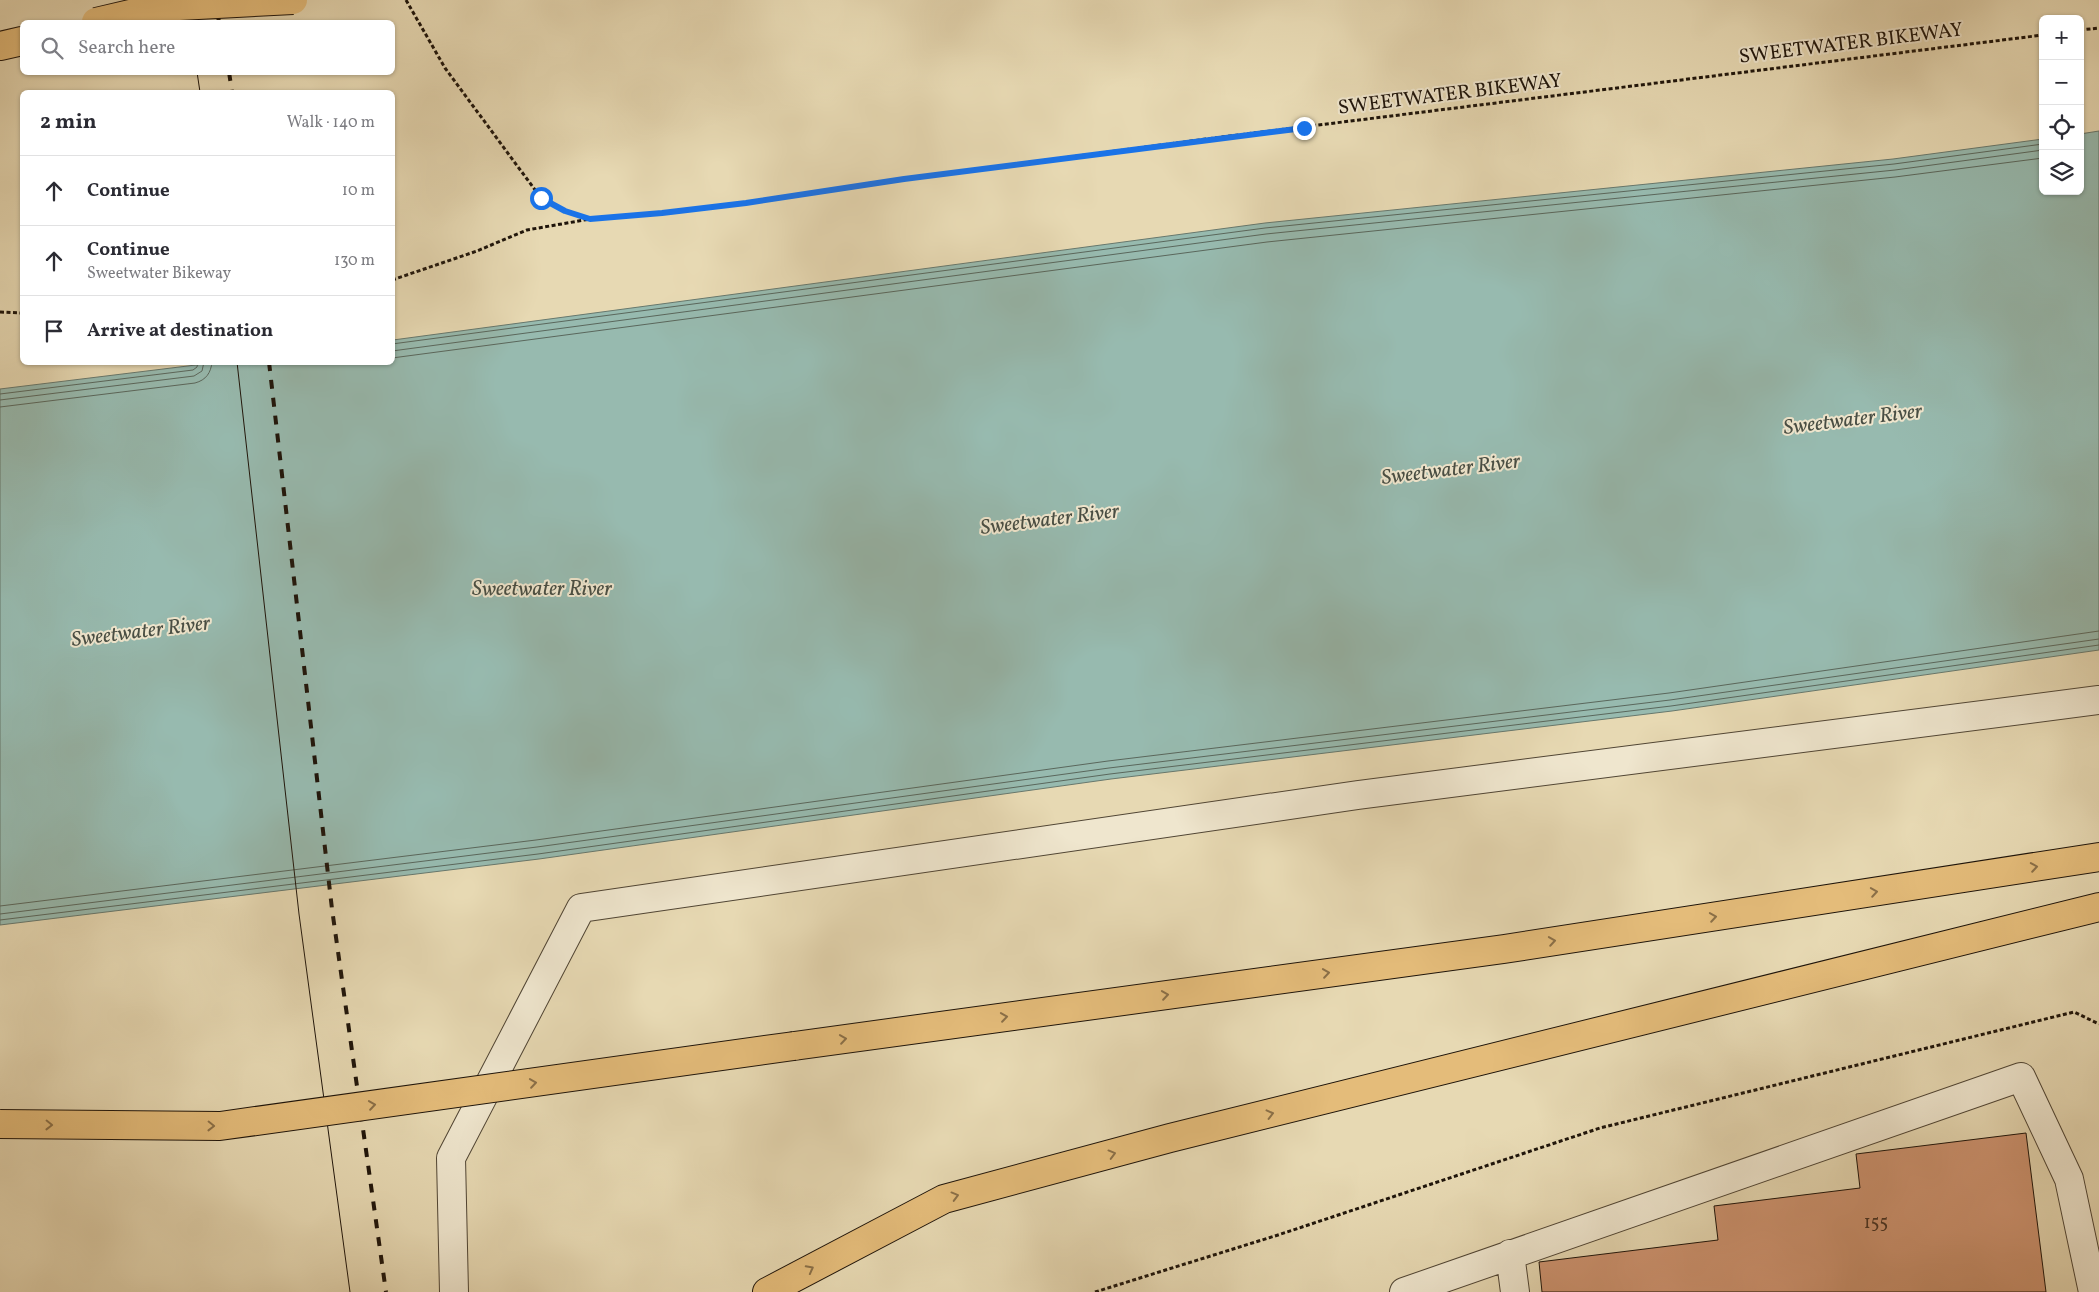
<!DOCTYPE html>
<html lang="en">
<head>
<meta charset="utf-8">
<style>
  body { margin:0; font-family:Vollkorn,serif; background:#f2f2f3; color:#2b2b33 }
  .controls { position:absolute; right:15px; top:15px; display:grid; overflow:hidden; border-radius:8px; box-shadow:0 1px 4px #0004 }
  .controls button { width:45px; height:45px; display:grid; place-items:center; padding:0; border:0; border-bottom:1px solid #e1e1e2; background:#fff; color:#2b2b33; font:25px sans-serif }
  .stop { position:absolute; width:15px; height:15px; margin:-11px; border:4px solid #1a73e8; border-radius:50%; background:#fff }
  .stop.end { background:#1a73e8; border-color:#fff; box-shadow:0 1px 5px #0008 }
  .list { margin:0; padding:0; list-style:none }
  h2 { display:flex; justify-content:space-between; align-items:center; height:65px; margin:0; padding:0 20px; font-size:21px }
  h2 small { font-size:16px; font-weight:400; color:#7c7c81 }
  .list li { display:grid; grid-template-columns:32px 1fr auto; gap:15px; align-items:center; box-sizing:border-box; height:70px; padding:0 20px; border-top:1px solid #e1e1e2 }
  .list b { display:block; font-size:19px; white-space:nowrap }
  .list p { margin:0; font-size:16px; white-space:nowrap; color:#7c7c81 }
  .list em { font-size:16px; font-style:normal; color:#7c7c81 }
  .icon { flex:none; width:28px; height:28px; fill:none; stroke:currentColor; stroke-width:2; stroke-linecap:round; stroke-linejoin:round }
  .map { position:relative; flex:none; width:2099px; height:1292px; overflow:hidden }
  .search { position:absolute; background:#fff; box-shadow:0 1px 4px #0004; left:20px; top:20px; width:375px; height:55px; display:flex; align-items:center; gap:12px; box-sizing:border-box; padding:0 18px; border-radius:8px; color:#7c7c81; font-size:19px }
  .panel { position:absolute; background:#fff; box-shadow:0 1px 4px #0004; left:20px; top:90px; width:375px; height:275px; border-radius:8px }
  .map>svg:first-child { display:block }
  .water { fill:#97baaf; stroke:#67786d }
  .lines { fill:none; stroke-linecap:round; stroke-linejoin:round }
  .shore { stroke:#5a675c; stroke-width:1 }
  .building { fill:#cd9370; stroke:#1e140a }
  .minor-casing { stroke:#504534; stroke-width:30 }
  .highway-casing { stroke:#1e140a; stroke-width:30 }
  .path { stroke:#1e140a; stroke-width:3; stroke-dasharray:4 2.5; stroke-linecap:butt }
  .minor { stroke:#efe6ce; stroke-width:28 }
  .highway { stroke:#e4bc7a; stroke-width:28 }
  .tram { stroke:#1e140a; stroke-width:1 }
  .rail { stroke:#1e140a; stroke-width:4; stroke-dasharray:9 9; stroke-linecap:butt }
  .highway-bridge-casing { stroke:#1e140a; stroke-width:30; stroke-linecap:butt }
  .highway-bridge { stroke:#e4bc7a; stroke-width:28 }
  .oneway { stroke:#8b7048 }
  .route { stroke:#1a73e8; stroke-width:6 }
  .labels { text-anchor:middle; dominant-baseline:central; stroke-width:4; stroke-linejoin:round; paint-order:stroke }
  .number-label { font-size:18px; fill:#4a3424 }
  .street-label { font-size:20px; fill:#1e140a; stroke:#efe6ce }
  .water-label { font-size:21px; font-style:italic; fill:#484e44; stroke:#efe6ce }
</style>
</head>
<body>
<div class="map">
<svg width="2099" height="1292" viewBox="0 0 2099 1292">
  <rect width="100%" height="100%" fill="#e7d9b3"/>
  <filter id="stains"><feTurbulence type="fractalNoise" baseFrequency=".004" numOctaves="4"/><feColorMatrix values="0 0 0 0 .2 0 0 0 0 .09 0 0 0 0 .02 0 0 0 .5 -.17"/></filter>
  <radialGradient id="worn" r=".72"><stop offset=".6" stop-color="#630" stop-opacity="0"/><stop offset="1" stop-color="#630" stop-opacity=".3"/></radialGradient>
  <path class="water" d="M2099,131V650L1672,711L1111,779L539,859L0,925V389L212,363L392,362L393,340L1265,223L1893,159L2043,139V191H2080V134Z"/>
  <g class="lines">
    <path class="shore" d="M392,344L1265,228L1894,164L2043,144
      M392,351L1266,234L1895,170L2043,150
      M392,358L1267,242L1895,177L2043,158
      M0,394L193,370L197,367L198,362
      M0,400L194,376L202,371L204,362
      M0,407L195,383C206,380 211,373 212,362
      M0,906L536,840L1108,761L1669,693L2099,631
      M0,914L537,847L1109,768L1670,700L2099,639
      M0,920L538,854L1110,774L1671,706L2099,645"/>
  </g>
  <path class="building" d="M2026,1133L2046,1292H1542L1539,1262L1718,1240L1714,1206L1860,1188L1856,1154Z"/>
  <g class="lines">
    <g class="minor-casing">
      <path id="minor" d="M1510,1254L1515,1292
        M454,1292L451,1158L581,908L1358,795L2099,700
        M1404,1292L2021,1077L2069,1179L2093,1292"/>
    </g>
    <g class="highway-casing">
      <path id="highway" d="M0,46L22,41
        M794,1046L1504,949L2099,857
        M767,1292L944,1199L1170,1138L2099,907"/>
    </g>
    <path class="path" d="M406,0L445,68L541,198L565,211L588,218
      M2080,30L2099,28
      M392,280L477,251L527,230L590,219L662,213L747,203L904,179L1222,137L2043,35
      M0,312L22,313
      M1095,1292L1278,1235L1600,1128L2074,1012L2099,1024"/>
    <use href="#minor" class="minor"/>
    <use href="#highway" class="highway"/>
    <path class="tram" d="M183,0L188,22
      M197,72L200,92
      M237,362L299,914L350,1292"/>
    <path class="rail" d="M215,0L219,22
      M229,72L232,92
      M269,362L332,909L386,1292"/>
    <g class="highway-bridge-casing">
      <path id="highway-bridge" d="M96,22L160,7L293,0
        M0,1124L220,1126L794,1046"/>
    </g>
    <use href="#highway-bridge" class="highway-bridge"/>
  </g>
  <defs><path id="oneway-chevron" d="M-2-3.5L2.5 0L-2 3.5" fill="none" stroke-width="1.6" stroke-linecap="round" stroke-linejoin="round" transform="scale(1.25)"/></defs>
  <g class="oneway">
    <use href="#oneway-chevron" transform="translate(2034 867) rotate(-9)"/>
    <use href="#oneway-chevron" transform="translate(1874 892) rotate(-9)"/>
    <use href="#oneway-chevron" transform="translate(1713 917) rotate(-9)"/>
    <use href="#oneway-chevron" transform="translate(1552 941) rotate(-9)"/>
    <use href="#oneway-chevron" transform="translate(1326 973) rotate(-8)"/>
    <use href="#oneway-chevron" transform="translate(1165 995) rotate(-8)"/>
    <use href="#oneway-chevron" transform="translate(1004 1017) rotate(-8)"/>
    <use href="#oneway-chevron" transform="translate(843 1039) rotate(-8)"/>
    <use href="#oneway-chevron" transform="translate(533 1083) rotate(-8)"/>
    <use href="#oneway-chevron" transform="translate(372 1105) rotate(-8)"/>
    <use href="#oneway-chevron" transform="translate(1270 1114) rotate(-14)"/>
    <use href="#oneway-chevron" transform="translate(49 1125) rotate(1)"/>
    <use href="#oneway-chevron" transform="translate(211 1126) rotate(1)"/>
    <use href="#oneway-chevron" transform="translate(1112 1154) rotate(-15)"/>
    <use href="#oneway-chevron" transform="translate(955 1196) rotate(-15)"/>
    <use href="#oneway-chevron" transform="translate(810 1269) rotate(-28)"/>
  </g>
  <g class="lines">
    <path class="route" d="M541,198L565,211L590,219L662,213L746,203L904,179L1304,128"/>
  </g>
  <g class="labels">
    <g class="number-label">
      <text x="1876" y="1223">155</text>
    </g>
    <g class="street-label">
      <text transform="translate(1851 44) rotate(-7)">SWEETWATER BIKEWAY</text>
      <text transform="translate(1450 95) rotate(-7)">SWEETWATER BIKEWAY</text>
    </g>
    <g class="water-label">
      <text transform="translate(1853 420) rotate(-7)">Sweetwater River</text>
      <text transform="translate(1451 470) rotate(-7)">Sweetwater River</text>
      <text transform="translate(1050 520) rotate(-7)">Sweetwater River</text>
      <text x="542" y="589">Sweetwater River</text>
      <text transform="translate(141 632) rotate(-7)">Sweetwater River</text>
    </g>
  </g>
  <rect width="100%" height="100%" filter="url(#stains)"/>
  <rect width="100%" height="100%" fill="url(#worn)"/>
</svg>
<div class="controls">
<button>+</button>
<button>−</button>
<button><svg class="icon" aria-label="locate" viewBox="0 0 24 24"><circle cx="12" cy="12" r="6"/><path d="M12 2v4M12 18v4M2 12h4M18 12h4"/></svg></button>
<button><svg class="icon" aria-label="layers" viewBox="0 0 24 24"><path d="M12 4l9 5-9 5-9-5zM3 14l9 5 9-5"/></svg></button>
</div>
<div class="stop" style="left:541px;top:198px"></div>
<div class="stop end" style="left:1304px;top:128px"></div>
<div class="search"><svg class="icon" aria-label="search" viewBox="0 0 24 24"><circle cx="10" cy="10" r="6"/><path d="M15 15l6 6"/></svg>Search here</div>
<section class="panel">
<h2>2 min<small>Walk · 140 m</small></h2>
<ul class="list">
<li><svg class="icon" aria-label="ahead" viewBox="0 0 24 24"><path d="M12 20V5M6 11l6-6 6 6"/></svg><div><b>Continue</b></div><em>10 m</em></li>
<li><svg class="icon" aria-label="ahead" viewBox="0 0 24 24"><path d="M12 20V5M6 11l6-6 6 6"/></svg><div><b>Continue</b><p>Sweetwater Bikeway</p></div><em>130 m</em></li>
<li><svg class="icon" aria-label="arrive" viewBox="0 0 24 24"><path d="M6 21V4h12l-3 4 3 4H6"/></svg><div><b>Arrive at destination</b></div></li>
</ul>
</section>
</div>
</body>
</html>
